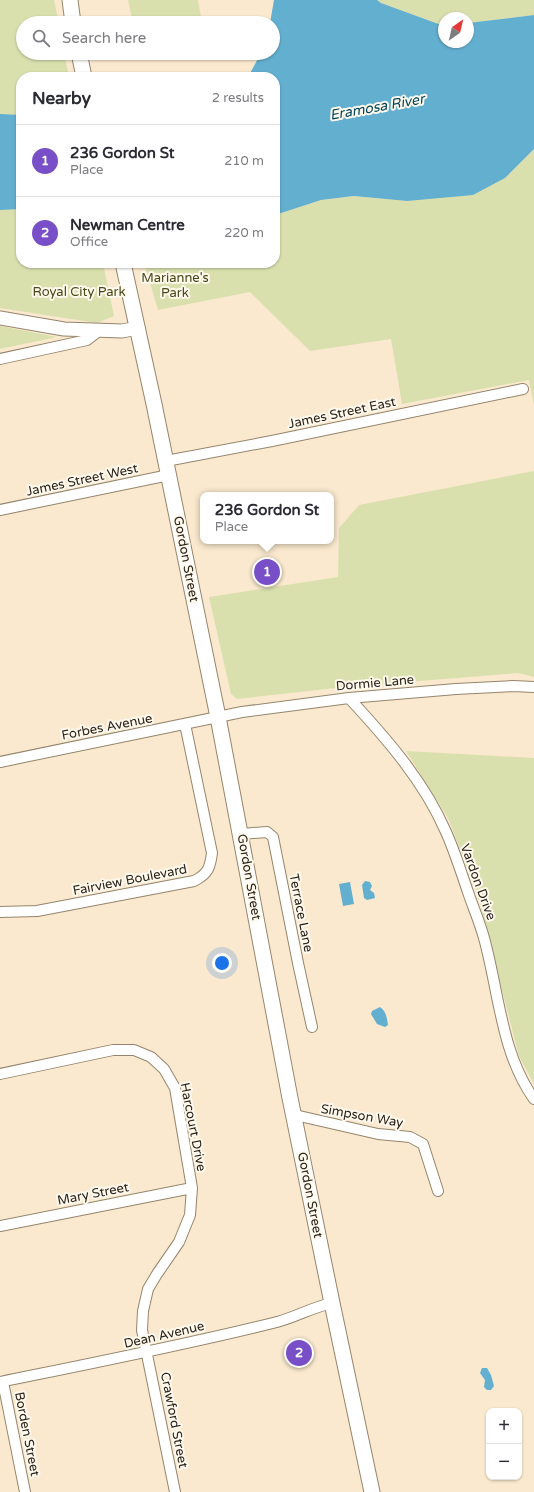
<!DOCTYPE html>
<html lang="en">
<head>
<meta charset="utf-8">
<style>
  body { margin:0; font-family:"Varela Round",sans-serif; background:#f2f2f3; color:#2b2b33 }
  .controls { position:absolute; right:12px; bottom:12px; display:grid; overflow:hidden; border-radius:8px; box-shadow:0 1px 3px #0004 }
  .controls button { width:36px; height:36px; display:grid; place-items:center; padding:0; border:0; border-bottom:1px solid #e1e1e2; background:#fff; color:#2b2b33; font:20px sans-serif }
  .compass { position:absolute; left:438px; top:12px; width:36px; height:36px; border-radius:50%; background:#fff; box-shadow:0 1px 3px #0004; rotate:34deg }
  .you { position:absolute; left:222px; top:963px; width:14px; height:14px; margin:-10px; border:3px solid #fff; border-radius:50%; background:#1a73e8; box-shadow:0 0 0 6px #1a73e833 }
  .badge { display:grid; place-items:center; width:26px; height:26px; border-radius:50%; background:#794fc8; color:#fff; font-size:13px; font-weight:700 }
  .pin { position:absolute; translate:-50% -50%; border:2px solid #fff; box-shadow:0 1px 4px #0006 }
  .popup { position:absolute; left:200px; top:492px; width:134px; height:52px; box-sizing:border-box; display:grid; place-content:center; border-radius:8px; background:#fff; filter:drop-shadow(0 1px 3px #0005); font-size:13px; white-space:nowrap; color:#7c7c81 }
  .popup b { font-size:15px; color:#2b2b33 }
  .popup::after { content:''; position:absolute; left:50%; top:100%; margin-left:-8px; border:8px solid transparent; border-top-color:#fff }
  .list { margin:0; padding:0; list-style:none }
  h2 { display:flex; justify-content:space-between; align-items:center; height:52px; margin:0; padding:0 16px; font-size:17px }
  h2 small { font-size:13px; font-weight:400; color:#7c7c81 }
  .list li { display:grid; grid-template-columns:26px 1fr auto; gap:12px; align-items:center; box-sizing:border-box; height:72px; padding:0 16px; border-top:1px solid #e1e1e2 }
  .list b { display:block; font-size:15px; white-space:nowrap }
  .list p { margin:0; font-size:13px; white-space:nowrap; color:#7c7c81 }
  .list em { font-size:13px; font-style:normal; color:#7c7c81 }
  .icon { flex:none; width:22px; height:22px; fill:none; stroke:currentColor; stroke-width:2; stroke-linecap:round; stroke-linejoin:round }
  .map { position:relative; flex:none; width:534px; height:1492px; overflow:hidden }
  .search { position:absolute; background:#fff; box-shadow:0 1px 3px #0004; left:16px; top:16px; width:264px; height:44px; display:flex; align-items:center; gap:10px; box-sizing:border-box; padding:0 14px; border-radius:22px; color:#7c7c81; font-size:15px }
  .panel { position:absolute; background:#fff; box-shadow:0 1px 3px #0004; left:16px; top:72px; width:264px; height:196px; border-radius:16px }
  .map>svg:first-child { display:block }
  .green { fill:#d9e0ae }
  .water { fill:#63afd0 }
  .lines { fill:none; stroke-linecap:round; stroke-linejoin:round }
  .minor-casing { stroke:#95856c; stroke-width:12 }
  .tertiary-casing { stroke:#95856c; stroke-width:15 }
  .secondary-casing { stroke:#95856c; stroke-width:17 }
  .minor { stroke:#fff; stroke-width:10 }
  .tertiary { stroke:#fff; stroke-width:13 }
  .secondary { stroke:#fff; stroke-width:15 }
  .labels { text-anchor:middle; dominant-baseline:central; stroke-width:4; stroke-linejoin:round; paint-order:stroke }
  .park-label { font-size:13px; fill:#464a17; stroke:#fff8ed }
  .street-label { font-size:13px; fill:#292319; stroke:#fff8ed }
  .water-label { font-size:14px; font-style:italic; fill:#00455b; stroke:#fff8ed }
</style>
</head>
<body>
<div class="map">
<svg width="534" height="1492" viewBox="0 0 534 1492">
  <rect width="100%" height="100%" fill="#fae9ce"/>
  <path class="green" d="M0,0H54L59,23H23V53H64L69,77H21V263H103L114,316L97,323L0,308Z
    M128,0H198L202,23H133Z
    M377,0H534V15L468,23V18H444V26L381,3Z
    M534,149V405L529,380L402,404L391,339L310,351L250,292L158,310L144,263H275V215L321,200L354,196L407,201L505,178Z
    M0,326L57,337L0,349Z
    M534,471V677L518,673L345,687L237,699L231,694L209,597L338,577L339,528L359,505Z
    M406,751L534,758V1084L519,1056L477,893L448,818Z"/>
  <path class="water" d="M274,0H377L381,3L444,26V42H468V23L534,15V149L505,178L473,195L407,201L354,196L321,200L275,215V77H248L261,53H273V23H270Z
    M0,114L21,115V209L0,210Z
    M365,881L370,882L372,886L370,890L374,893L375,898L367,900L364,898L362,885Z
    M350,882L354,904L343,906L339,884Z
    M380,1007C386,1011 387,1018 388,1025L385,1027L377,1024L371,1014L372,1011Z
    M482,1368H487L491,1375L494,1386L491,1390H487L484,1387L485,1380L480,1373Z"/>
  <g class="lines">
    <g class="minor-casing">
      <path id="minor" d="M0,359L87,340L100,330
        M166,461L272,441L523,389
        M0,510L169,475
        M349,698C386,738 424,781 446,832C455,852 461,872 468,892C473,907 480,923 484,938C499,992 501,1053 534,1099
        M0,762L242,712L349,698L456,689L513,686L534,687
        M241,834L267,832L273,837L298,963L312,1027
        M0,912L37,911L194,881C208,874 210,868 212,853L185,724
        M0,1074L113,1050H134L151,1057L164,1069L175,1088L192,1188L190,1215L179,1242L157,1274L148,1289L143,1311L142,1330L175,1492
        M295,1115L378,1134L410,1137L423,1144L438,1191
        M0,1226L192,1188
        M0,1382C93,1363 185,1345 277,1322C296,1317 313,1307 332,1303
        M3,1382L25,1492"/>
    </g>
    <g class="tertiary-casing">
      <path id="tertiary" d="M0,318L64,329L122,331L138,328"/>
    </g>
    <g class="secondary-casing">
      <path id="secondary" d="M70,0L73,23
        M79,53L84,77
        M123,263L154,404L218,717L290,1098L332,1303L372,1492"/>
    </g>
    <use href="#minor" class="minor"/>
    <use href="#tertiary" class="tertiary"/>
    <use href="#secondary" class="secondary"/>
  </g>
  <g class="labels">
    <g class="park-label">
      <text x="175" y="278">Marianne's<tspan x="175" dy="15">Park</tspan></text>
      <text x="79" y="292">Royal City Park</text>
    </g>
    <g class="street-label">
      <text transform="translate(342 413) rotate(-12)">James Street East</text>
      <text transform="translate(82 480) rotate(-12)">James Street West</text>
      <text transform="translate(186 559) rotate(79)">Gordon Street</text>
      <text transform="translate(375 683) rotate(-5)">Dormie Lane</text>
      <text transform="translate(107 727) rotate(-11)">Forbes Avenue</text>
      <text transform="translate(249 877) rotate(80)">Gordon Street</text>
      <text transform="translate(130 880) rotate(-11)">Fairview Boulevard</text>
      <text transform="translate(478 882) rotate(70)">Vardon Drive</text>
      <text transform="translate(301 913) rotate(79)">Terrace Lane</text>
      <text transform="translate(362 1116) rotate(10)">Simpson Way</text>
      <text transform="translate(193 1127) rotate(79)">Harcourt Drive</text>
      <text transform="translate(93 1194) rotate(-11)">Mary Street</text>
      <text transform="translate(310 1195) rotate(79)">Gordon Street</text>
      <text transform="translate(164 1335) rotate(-13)">Dean Avenue</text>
      <text transform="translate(174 1420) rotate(79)">Crawford Street</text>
      <text transform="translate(27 1434) rotate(79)">Borden Street</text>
    </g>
    <g class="water-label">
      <text transform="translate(377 107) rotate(-10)">Eramosa River</text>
    </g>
  </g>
</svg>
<div class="controls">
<button>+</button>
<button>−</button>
</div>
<svg class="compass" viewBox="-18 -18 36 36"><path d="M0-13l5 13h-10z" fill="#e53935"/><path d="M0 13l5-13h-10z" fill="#7c7c81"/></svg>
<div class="you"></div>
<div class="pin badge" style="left:267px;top:572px">1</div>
<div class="popup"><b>236 Gordon St</b>Place</div>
<div class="pin badge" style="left:299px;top:1353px">2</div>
<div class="search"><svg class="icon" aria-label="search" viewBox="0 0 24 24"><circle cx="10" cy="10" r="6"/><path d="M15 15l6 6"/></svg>Search here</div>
<section class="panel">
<h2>Nearby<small>2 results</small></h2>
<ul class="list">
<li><span class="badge">1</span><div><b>236 Gordon St</b><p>Place</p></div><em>210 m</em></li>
<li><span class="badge">2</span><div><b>Newman Centre</b><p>Office</p></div><em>220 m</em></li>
</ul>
</section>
</div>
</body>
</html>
